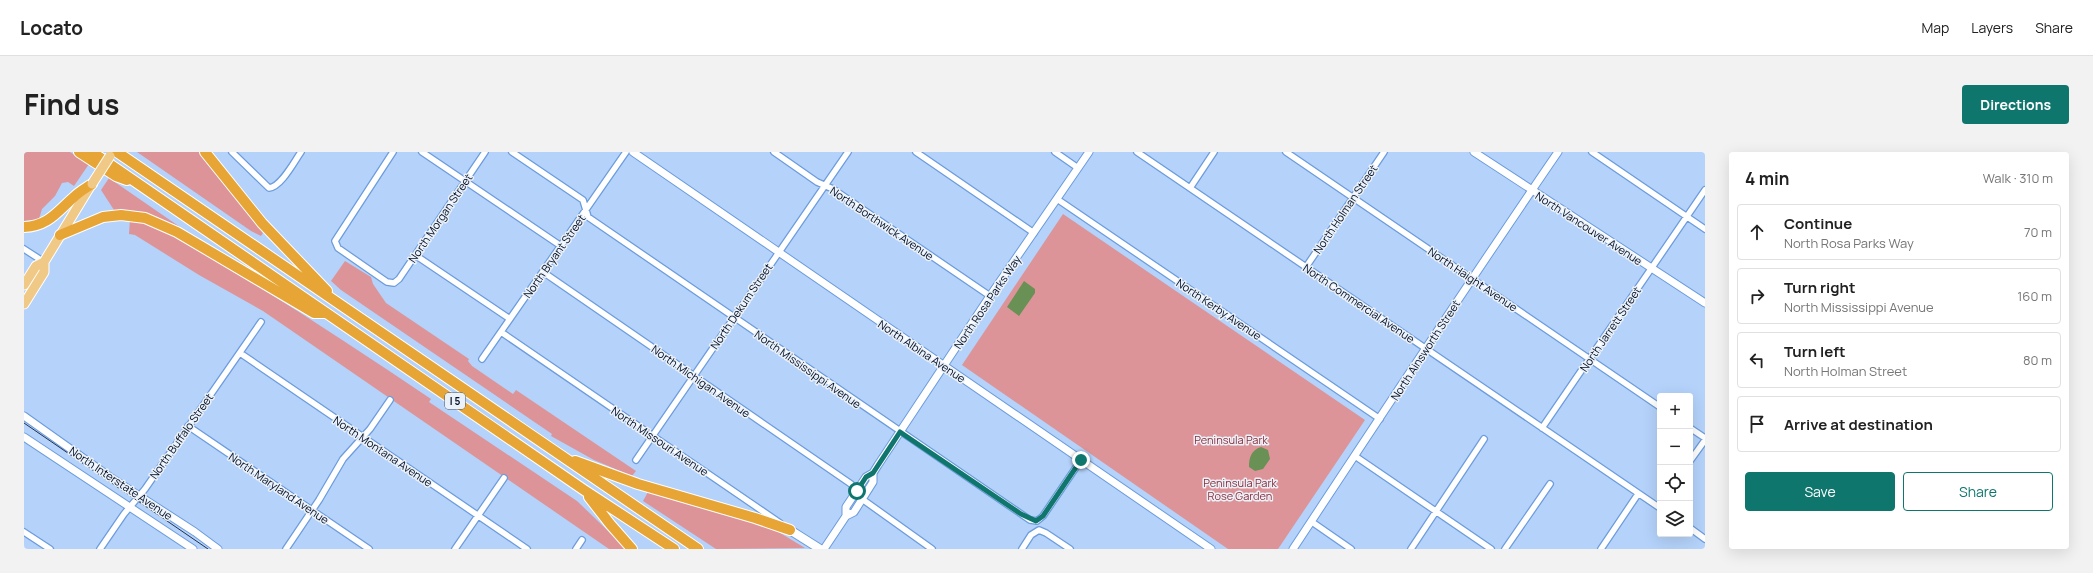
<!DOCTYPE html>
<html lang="en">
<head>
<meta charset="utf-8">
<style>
  body { margin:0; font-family:Manrope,sans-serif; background:#f2f2f2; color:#222 }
  .controls { position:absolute; right:12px; bottom:12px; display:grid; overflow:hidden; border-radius:4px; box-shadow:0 4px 16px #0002 }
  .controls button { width:36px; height:36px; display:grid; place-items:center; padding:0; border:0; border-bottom:1px solid #e0e0e0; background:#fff; color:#222; font:20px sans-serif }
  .stop { position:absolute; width:12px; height:12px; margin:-9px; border:3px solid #0f766e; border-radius:50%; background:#fff }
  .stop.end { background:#0f766e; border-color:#fff; box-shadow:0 1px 4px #0008 }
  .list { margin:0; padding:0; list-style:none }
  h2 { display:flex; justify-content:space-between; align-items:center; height:52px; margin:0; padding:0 16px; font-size:17px }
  h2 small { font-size:13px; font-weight:400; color:#767676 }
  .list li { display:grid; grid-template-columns:26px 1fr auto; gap:12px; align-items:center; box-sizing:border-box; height:56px; margin:0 8px 8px; padding:0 8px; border:1px solid #e0e0e0; border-radius:4px }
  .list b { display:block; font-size:15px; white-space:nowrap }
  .list p { margin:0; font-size:13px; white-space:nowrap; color:#767676 }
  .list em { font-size:13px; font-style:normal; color:#767676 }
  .actions { display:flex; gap:8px; padding:12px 16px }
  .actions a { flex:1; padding:9px 0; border:1px solid #0f766e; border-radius:4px; text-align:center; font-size:14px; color:#0f766e }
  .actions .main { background:#0f766e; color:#fff }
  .icon { flex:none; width:22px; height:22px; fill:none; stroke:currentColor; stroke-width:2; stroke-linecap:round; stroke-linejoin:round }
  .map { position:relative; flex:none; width:1681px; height:397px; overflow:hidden; border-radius:4px }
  header { display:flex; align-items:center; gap:24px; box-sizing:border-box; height:56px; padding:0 20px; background:#fff; border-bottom:1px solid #e0e0e0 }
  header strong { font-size:19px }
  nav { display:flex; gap:22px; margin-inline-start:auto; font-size:14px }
  .intro { display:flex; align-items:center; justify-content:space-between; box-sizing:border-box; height:96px; padding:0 24px }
  h1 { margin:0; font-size:28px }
  .button { padding:10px 18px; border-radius:4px; background:#0f766e; color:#fff; font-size:14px; font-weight:700 }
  main { display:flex; gap:24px; padding:0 24px }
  aside { flex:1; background:#fff; border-radius:4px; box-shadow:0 4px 16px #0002 }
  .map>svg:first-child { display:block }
  .green { fill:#dd9498 }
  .water { fill:#699155 }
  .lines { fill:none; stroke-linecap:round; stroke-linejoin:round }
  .minor-casing { stroke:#6c9cdc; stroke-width:8 }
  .tertiary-casing { stroke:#6c9cdc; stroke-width:9 }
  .secondary-casing { stroke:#6c9cdc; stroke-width:10 }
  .primary-casing { stroke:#fff; stroke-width:11 }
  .motorway-casing { stroke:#fff; stroke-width:12 }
  .minor { stroke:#fff; stroke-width:5.5 }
  .tertiary { stroke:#fff; stroke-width:7 }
  .secondary { stroke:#fff; stroke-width:8 }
  .primary { stroke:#f1c986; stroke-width:9 }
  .motorway { stroke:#e7a536; stroke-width:10 }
  .tram { stroke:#22334d; stroke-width:1 }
  .primary-bridge-casing { stroke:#fff; stroke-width:11; stroke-linecap:butt }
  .primary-bridge { stroke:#f1c986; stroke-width:9 }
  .route { stroke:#0f766e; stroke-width:5 }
  .labels { text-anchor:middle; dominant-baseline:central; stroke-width:3; stroke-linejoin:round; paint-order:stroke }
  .shield { fill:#ebf1f8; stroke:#465264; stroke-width:1 }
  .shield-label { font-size:10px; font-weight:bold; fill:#000e25 }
  .street-label { font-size:11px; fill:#000e25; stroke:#ebf1f8 }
  .park-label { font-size:11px; fill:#8b2c3a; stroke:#ebf1f8 }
</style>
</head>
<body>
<header>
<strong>Locato</strong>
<nav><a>Map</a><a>Layers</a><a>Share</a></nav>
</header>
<div class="intro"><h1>Find us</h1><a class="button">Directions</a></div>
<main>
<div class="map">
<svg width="1681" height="397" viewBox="0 0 1681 397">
  <rect width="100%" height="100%" fill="#b4d2fa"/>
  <path class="green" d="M0,0H46L65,12L50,34L44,30L38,31L31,44L18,57L15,67L0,69Z
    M113,0H175L239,81L237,84L227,79Z
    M85,26L156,75L154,76C134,64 114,57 90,58L77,38Z
    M1039,62L1341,268L1254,397H1204L938,213Z
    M106,67C140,74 171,97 201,114C271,156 339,201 407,247L405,250L553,349L603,397H585L239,159L175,123L111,83L105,82Z
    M321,109L347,125L349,132L362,151L445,207L444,209L448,214L489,242L492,238L612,319L608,324L570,308L527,284L528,282L317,138L307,129Z
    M624,340L748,376L781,396L692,397L619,349Z"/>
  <path class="water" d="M1000,129L1011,137V141L995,164L983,155Z
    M1237,295L1244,298L1246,307L1239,317L1231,319L1225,315C1225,306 1227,298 1237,295Z"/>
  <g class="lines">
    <g class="minor-casing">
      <path id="minor" d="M208,0L245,36C257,35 270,10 277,0
        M369,0L311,89L314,96L363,130L370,131L375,127L461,0
        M398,0L537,94
        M488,0L559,48L564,65L1006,368L1013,369L1019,364L1057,308
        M750,0L793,30L809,37L966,144
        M892,0L1010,81
        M1031,0L1054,16
        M1113,0L1636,356
        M1262,0L1636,255
        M1568,0L1681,77
        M1166,36L1190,0
        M1033,47L1356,267
        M0,97L20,110
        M391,103L486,167
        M1282,115L1360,0
        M519,120L827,332L833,339
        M477,180L756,371
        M216,201L503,397
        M458,207L602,0
        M164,274L345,397
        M1518,276L1681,38
        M1666,276L1681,286
        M1331,304L1467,397
        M612,308L824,0
        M1666,309L1681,288
        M838,347L908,397
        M1288,370L1327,397
        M1666,376L1681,387
        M0,380L26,397
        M76,397L100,362L121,337L237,170
        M262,397L295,348L319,307L346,277L366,248
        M431,397L480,326
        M552,397L558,388
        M998,397L1007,383L1015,378L1022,381L1046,397
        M1387,397L1460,287
        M1481,397L1526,332
        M1577,397L1614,342"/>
    </g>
    <g class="tertiary-casing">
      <path id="tertiary" d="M609,0L1187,397
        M1450,0L1681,151
        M0,264L86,325L171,380L194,397
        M0,285L169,397
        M822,364V355L842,325L849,321
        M800,397L822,364L830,360L849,330V321L854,313L966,144L1065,0
        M1269,397C1357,264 1444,131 1534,0"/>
    </g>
    <g class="secondary-casing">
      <path id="secondary" d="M766,378L796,397"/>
    </g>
    <g class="primary-casing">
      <path id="primary" d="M0,133L12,114L20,110L67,33
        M0,152L20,120V110"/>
    </g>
    <g class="motorway-casing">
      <path id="motorway" d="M55,0L92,24L103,28
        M68,0L560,338L650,397
        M93,0L674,397
        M181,0L238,71L303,139
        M0,75C24,74 33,60 50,45C55,40 62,36 68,32
        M36,83L79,65L97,63L121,66L153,80L290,161H300
        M551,309L614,332L731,366L766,378
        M565,345L586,372L608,397"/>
    </g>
    <use href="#minor" class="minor"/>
    <use href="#tertiary" class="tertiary"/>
    <use href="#secondary" class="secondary"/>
    <use href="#primary" class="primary"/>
    <use href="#motorway" class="motorway"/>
    <path class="tram" d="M0,271L184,397"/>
    <g class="primary-bridge-casing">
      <path id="primary-bridge" d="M68,32L86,4"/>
    </g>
    <use href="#primary-bridge" class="primary-bridge"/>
  </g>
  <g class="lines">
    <path class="route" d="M833,339L842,325L849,321L876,280L997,362L1012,369L1019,364L1057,308"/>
  </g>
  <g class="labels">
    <rect class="shield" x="421" y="241" width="20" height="16" rx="3"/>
    <g class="shield-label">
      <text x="431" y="249">I 5</text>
    </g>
    <g class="street-label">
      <text transform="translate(1321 57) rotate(-56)">North Holman Street</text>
      <text transform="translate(416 66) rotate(-56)">North Morgan Street</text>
      <text transform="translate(858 71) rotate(34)">North Borthwick Avenue</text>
      <text transform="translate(1565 76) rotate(33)">North Vancouver Avenue</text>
      <text transform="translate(530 104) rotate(-55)">North Bryant Street</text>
      <text transform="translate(1449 127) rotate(34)">North Haight Avenue</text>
      <text transform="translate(963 150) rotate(-56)">North Rosa Parks Way</text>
      <text transform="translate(1335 151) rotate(34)">North Commercial Avenue</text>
      <text transform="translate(717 154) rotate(-56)">North Dekum Street</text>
      <text transform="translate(1195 157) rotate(34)">North Kerby Avenue</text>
      <text transform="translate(1586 177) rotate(-56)">North Jarrett Street</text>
      <text transform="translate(1401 198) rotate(-57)">North Ainsworth Street</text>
      <text transform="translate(898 199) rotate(34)">North Albina Avenue</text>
      <text transform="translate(784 217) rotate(35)">North Mississippi Avenue</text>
      <text transform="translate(677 229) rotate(35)">North Michigan Avenue</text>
      <text transform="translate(157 284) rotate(-55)">North Buffalo Street</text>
      <text transform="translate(636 289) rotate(34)">North Missouri Avenue</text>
      <text transform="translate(359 299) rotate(34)">North Montana Avenue</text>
      <text transform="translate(97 331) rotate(34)">North Interstate Avenue</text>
      <text transform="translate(255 336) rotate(34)">North Maryland Avenue</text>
    </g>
    <g class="park-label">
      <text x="1207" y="287">Peninsula Park</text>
      <text x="1216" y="330">Peninsula Park<tspan x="1216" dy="13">Rose Garden</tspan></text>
    </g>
  </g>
</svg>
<div class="controls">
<button>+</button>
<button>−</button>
<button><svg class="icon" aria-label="locate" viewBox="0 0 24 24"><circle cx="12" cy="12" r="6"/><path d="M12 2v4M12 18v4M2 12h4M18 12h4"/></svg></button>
<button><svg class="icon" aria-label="layers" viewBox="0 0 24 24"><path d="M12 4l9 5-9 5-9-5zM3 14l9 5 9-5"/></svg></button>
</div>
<div class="stop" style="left:833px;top:339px"></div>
<div class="stop end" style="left:1057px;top:308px"></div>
</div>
<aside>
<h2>4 min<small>Walk · 310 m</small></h2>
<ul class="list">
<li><svg class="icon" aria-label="ahead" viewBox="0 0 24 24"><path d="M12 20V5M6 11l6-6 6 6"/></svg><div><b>Continue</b><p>North Rosa Parks Way</p></div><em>70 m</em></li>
<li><svg class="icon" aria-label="right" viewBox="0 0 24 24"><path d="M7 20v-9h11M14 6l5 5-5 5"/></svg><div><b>Turn right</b><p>North Mississippi Avenue</p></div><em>160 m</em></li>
<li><svg class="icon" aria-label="left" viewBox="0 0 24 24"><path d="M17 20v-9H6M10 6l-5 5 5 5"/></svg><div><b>Turn left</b><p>North Holman Street</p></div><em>80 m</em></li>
<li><svg class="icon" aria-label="arrive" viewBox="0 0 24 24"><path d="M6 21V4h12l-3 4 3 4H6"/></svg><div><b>Arrive at destination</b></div></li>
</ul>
<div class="actions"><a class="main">Save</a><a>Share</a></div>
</aside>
</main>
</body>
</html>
